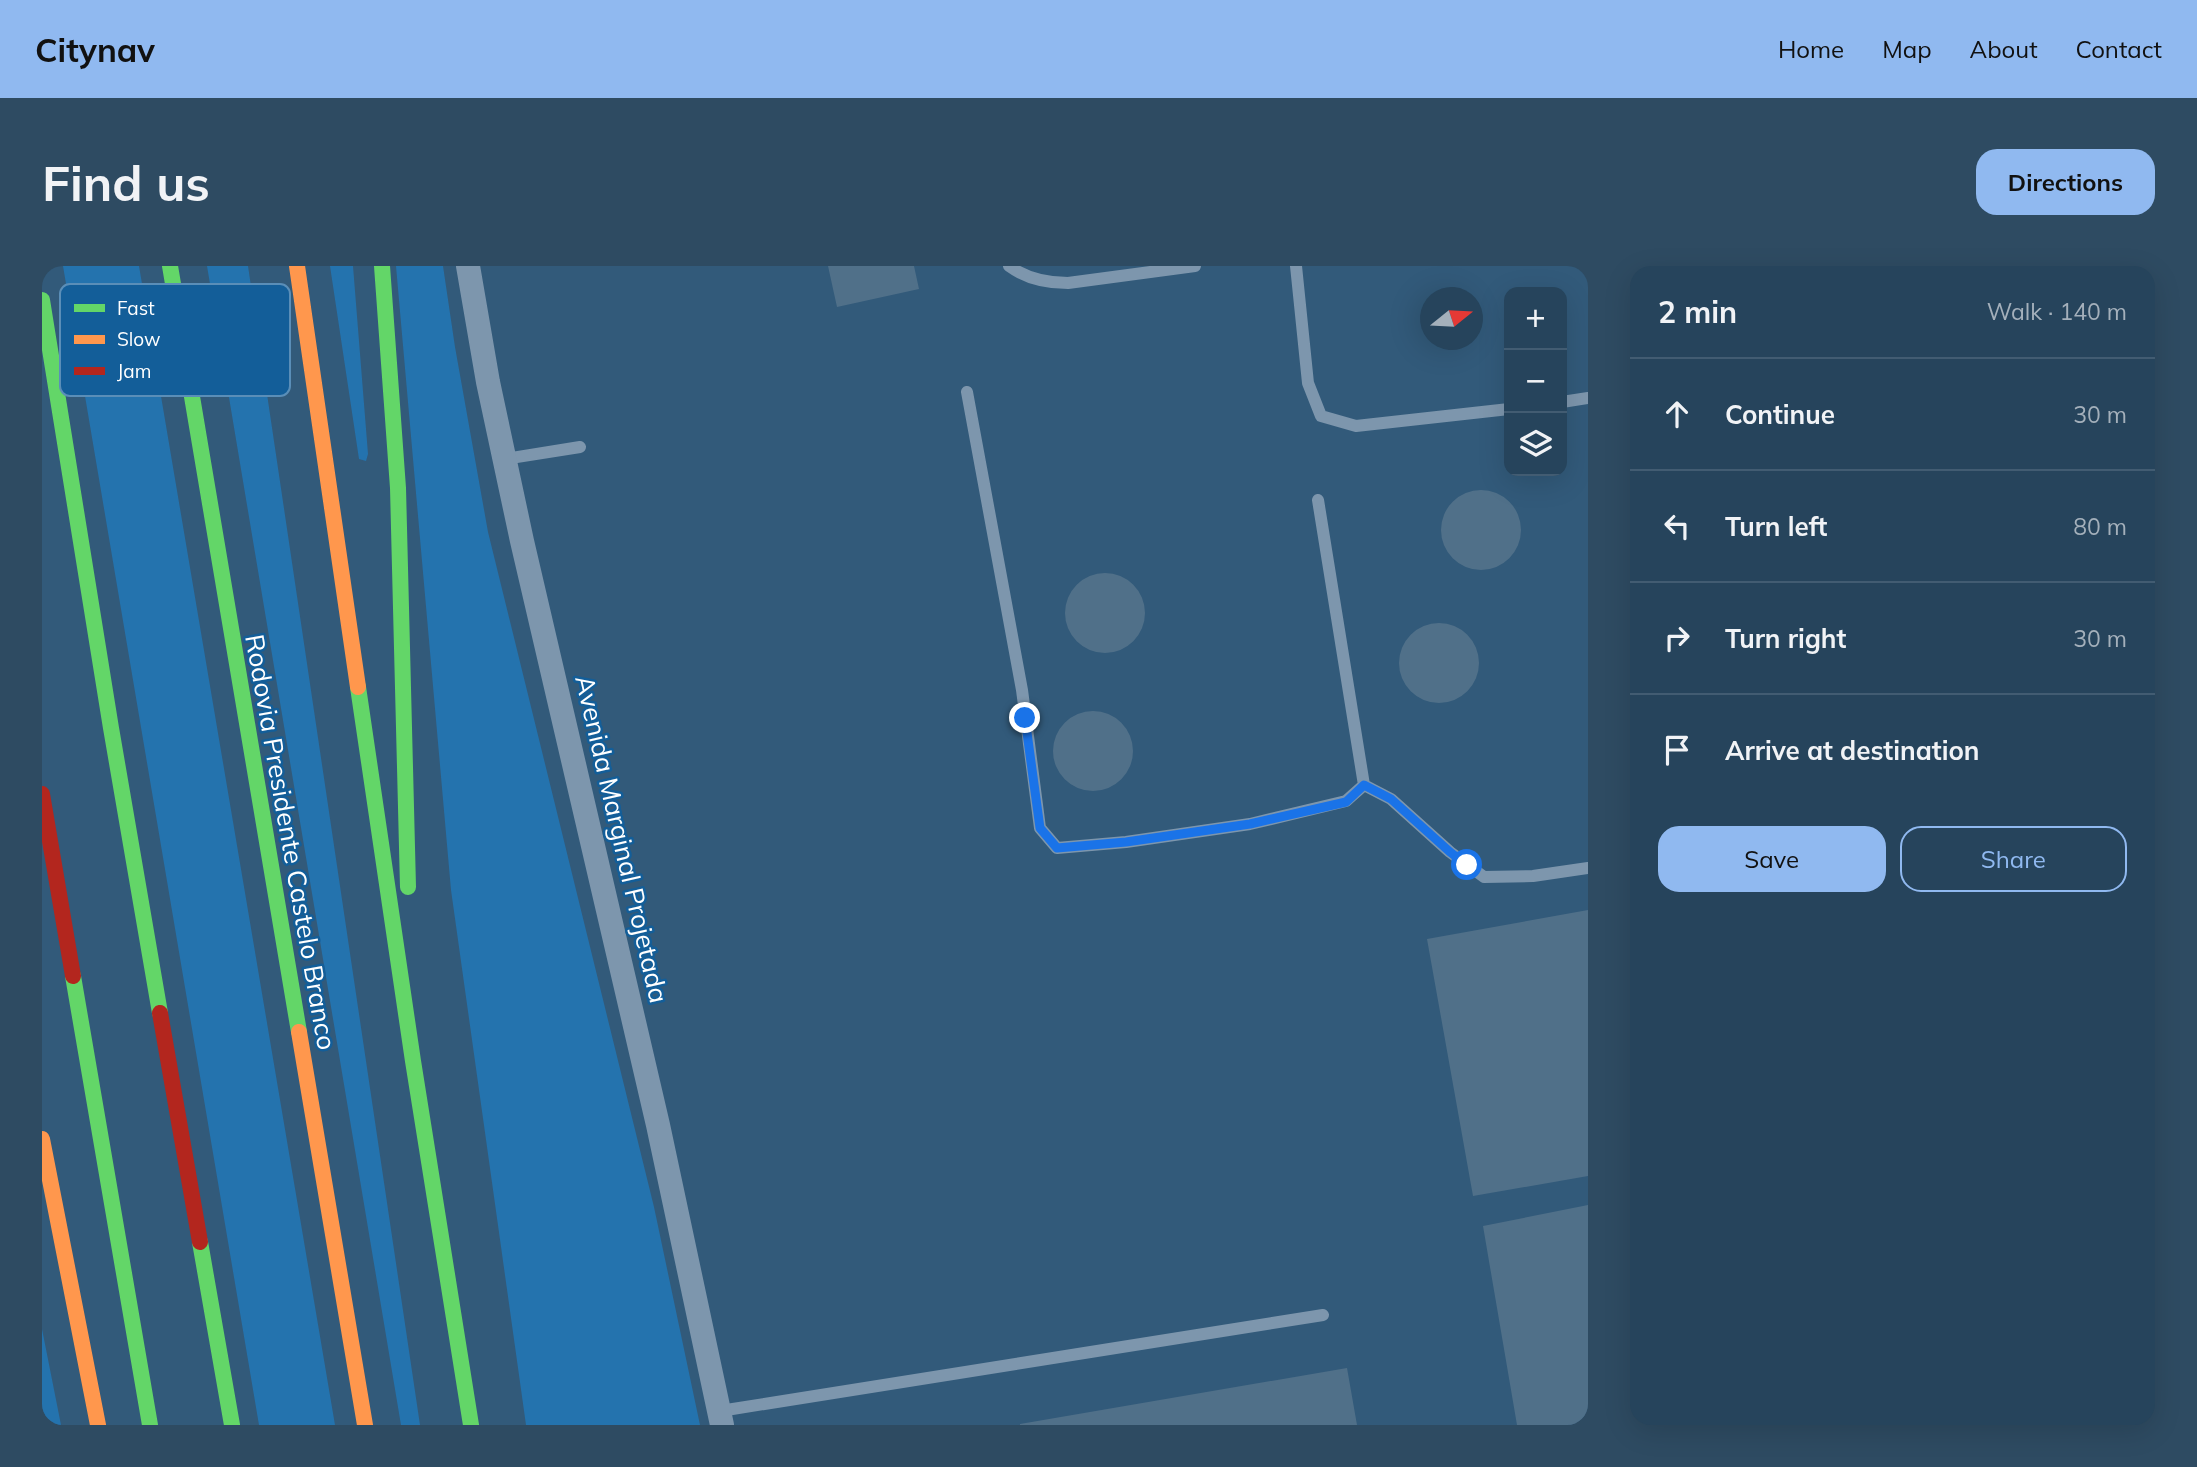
<!DOCTYPE html>
<html lang="en">
<head>
<meta charset="utf-8">
<style>
  body { margin:0; font-family:Mulish,sans-serif; background:#2e4b62; color:#f1f3f6 }
  .controls { position:absolute; right:21px; top:21px; display:grid; overflow:hidden; border-radius:14px; box-shadow:0 7px 28px #0002 }
  .controls button { width:63px; height:63px; display:grid; place-items:center; padding:0; border:0; border-bottom:2px solid #425c72; background:#26445c; color:#f1f3f6; font:35px sans-serif }
  .compass { position:absolute; left:1378px; top:21px; width:63px; height:63px; border-radius:50%; background:#26445c; box-shadow:0 7px 28px #0002; rotate:72deg }
  .stop { position:absolute; width:21px; height:21px; margin:-16px; border:5px solid #1a73e8; border-radius:50%; background:#fff }
  .stop.end { background:#1a73e8; border-color:#fff; box-shadow:0 2px 7px #0008 }
  .list { margin:0; padding:0; list-style:none }
  h2 { display:flex; justify-content:space-between; align-items:center; height:91px; margin:0; padding:0 28px; font-size:30px }
  h2 small { font-size:23px; font-weight:400; color:#a4b0bb }
  .list li { display:grid; grid-template-columns:46px 1fr auto; gap:21px; align-items:center; box-sizing:border-box; height:112px; padding:0 28px; border-top:2px solid #425c72 }
  .list b { display:block; font-size:26px; white-space:nowrap }
  .list em { font-size:23px; font-style:normal; color:#a4b0bb }
  .actions { display:flex; gap:14px; padding:21px 28px }
  .actions a { flex:1; padding:16px 0; border:2px solid #90b9f0; border-radius:21px; text-align:center; font-size:24px; color:#90b9f0 }
  .actions .main { background:#90b9f0; color:#111 }
  .icon { flex:none; width:38px; height:38px; fill:none; stroke:currentColor; stroke-width:2; stroke-linecap:round; stroke-linejoin:round }
  .map { position:relative; flex:none; width:1546px; height:1159px; overflow:hidden; border-radius:21px }
  header { display:flex; align-items:center; gap:42px; box-sizing:border-box; height:98px; padding:0 35px; background:#90b9f0; color:#111 }
  header strong { font-size:33px }
  nav { display:flex; gap:38px; margin-inline-start:auto; font-size:24px }
  .intro { display:flex; align-items:center; justify-content:space-between; box-sizing:border-box; height:168px; padding:0 42px }
  h1 { margin:0; font-size:49px }
  .button { padding:18px 32px; border-radius:21px; background:#90b9f0; color:#111; font-size:24px; font-weight:700 }
  main { display:flex; gap:42px; padding:0 42px }
  aside { flex:1; background:#26445c; border-radius:21px; box-shadow:0 7px 28px #0002 }
  .map>svg:first-child { display:block }
  .green { fill:#2473ae }
  .building { fill:#507089 }
  .lines { fill:none; stroke-linecap:round; stroke-linejoin:round }
  .lane { stroke:#7d96ad; stroke-width:12 }
  .street { stroke:#7d96ad; stroke-width:24 }
  .fast { stroke:#63d668; stroke-width:16 }
  .slow { stroke:#ff974d; stroke-width:16 }
  .jam { stroke:#b3261e; stroke-width:16 }
  .route { stroke:#1a73e8; stroke-width:9 }
  .labels { text-anchor:middle; dominant-baseline:central; stroke-width:5; stroke-linejoin:round; paint-order:stroke }
  .street-label { font-size:26px; fill:#fff; stroke:#135e99 }
  .key { fill:#135e99; stroke:#5a8eb8; stroke-width:2 }
  .key-label { font-size:19px; fill:#fff }
</style>
</head>
<body>
<header>
<strong>Citynav</strong>
<nav><a>Home</a><a>Map</a><a>About</a><a>Contact</a></nav>
</header>
<div class="intro"><h1>Find us</h1><a class="button">Directions</a></div>
<main>
<div class="map">
<svg width="1546" height="1159" viewBox="0 0 1546 1159">
  <rect width="100%" height="100%" fill="#325a7a"/>
  <path class="green" d="M21,0H97L293,1159H217Z
    M165,0H206L378,1159H359Z
    M288,0H311L326,188L324,195L317,193Z
    M354,0H401L413,81L446,266L612,941L658,1159H484L409,624Z
    M0,1063L19,1159H0Z"/>
  <path class="building" d="M786,0H872L877,23L795,41Z
    M1399 264a40 40 0 1 1 80 0a40 40 0 1 1-80 0Z
    M1023 347a40 40 0 1 1 80 0a40 40 0 1 1-80 0Z
    M1357 397a40 40 0 1 1 80 0a40 40 0 1 1-80 0Z
    M1011 485a40 40 0 1 1 80 0a40 40 0 1 1-80 0Z
    M1546,644V910L1431,930L1385,673Z
    M1546,939V1159H1475L1441,960Z
    M1305,1102L1315,1159H978V1158Z"/>
  <g class="lines">
    <path class="lane" d="M967,0C985,13 1004,17 1026,17L1153,0
      M1254,0L1266,117L1279,150L1314,160L1467,143
      M925,126L980,424L998,562L1015,582L1084,576L1208,558L1304,535L1322,519L1349,533L1408,586L1442,611L1491,610L1546,602
      M1520,136L1546,132
      M463,193L538,181
      M1276,234L1322,519
      M678,1145L1281,1049"/>
    <path class="street" d="M426,0L446,116L480,275L616,859L680,1159"/>
    <path class="fast" d="M128,0L257,766
      M340,0L356,222L366,621
      M0,34L69,462L118,747
      M316,421L371,795L429,1159
      M31,710L108,1159
      M158,976L190,1159"/>
    <path class="slow" d="M255,0L316,421
      M257,766L323,1159
      M0,873L56,1159"/>
    <path class="jam" d="M0,528L31,710
      M118,747L158,976"/>
  </g>
  <g class="lines">
    <path class="route" d="M983,452L998,562L1015,582L1084,576L1208,558L1304,536L1322,519L1349,533L1408,586L1425,599"/>
  </g>
  <g class="labels">
    <g class="street-label">
      <text transform="translate(580 573) rotate(77)">Avenida Marginal Projetada</text>
      <text transform="translate(249 576) rotate(80)">Rodovia Presidente Castelo Branco</text>
    </g>
  </g>
  <rect x="18" y="18" width="230" height="112" rx="10" class="key"/>
  <rect x="32" y="38" width="31" height="8" fill="#63d668"/>
  <rect x="32" y="69" width="31" height="9" fill="#ff974d"/>
  <rect x="32" y="101" width="31" height="8" fill="#b3261e"/>
  <g class="key-label">
    <text x="75" y="49">Fast</text>
    <text x="75" y="80">Slow</text>
    <text x="75" y="112">Jam</text>
  </g>
</svg>
<div class="controls">
<button>+</button>
<button>−</button>
<button><svg class="icon" aria-label="layers" viewBox="0 0 24 24"><path d="M12 4l9 5-9 5-9-5zM3 14l9 5 9-5"/></svg></button>
</div>
<svg class="compass" viewBox="-18 -18 36 36"><path d="M0-13l5 13h-10z" fill="#e53935"/><path d="M0 13l5-13h-10z" fill="#a4b0bb"/></svg>
<div class="stop" style="left:1425px;top:599px"></div>
<div class="stop end" style="left:983px;top:452px"></div>
</div>
<aside>
<h2>2 min<small>Walk · 140 m</small></h2>
<ul class="list">
<li><svg class="icon" aria-label="ahead" viewBox="0 0 24 24"><path d="M12 20V5M6 11l6-6 6 6"/></svg><div><b>Continue</b></div><em>30 m</em></li>
<li><svg class="icon" aria-label="left" viewBox="0 0 24 24"><path d="M17 20v-9H6M10 6l-5 5 5 5"/></svg><div><b>Turn left</b></div><em>80 m</em></li>
<li><svg class="icon" aria-label="right" viewBox="0 0 24 24"><path d="M7 20v-9h11M14 6l5 5-5 5"/></svg><div><b>Turn right</b></div><em>30 m</em></li>
<li><svg class="icon" aria-label="arrive" viewBox="0 0 24 24"><path d="M6 21V4h12l-3 4 3 4H6"/></svg><div><b>Arrive at destination</b></div></li>
</ul>
<div class="actions"><a class="main">Save</a><a>Share</a></div>
</aside>
</main>
</body>
</html>
